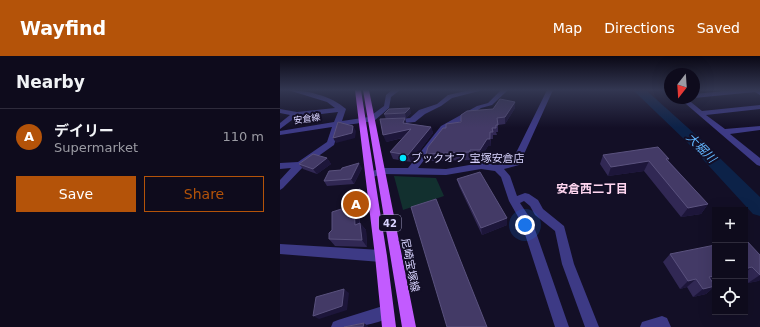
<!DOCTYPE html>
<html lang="en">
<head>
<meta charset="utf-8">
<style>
  body { margin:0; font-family:"DejaVu Sans","Noto Sans JP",sans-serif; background:#1c1929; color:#f1f3f6 }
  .controls { position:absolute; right:12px; bottom:12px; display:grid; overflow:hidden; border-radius:0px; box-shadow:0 4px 16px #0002 }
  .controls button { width:36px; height:36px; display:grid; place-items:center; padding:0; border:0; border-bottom:1px solid #2e2b3b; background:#0e0b1c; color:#f1f3f6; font:20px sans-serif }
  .compass { position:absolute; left:384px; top:12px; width:36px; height:36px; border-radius:50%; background:#0e0b1c; box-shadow:0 4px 16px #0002; rotate:197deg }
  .you { position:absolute; left:245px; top:169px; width:14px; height:14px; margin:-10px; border:3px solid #fff; border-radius:50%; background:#1a73e8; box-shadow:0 0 0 6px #1a73e833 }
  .badge { display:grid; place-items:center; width:26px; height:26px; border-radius:50%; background:#b45309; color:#fff; font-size:13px; font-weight:700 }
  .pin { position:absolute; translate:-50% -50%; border:2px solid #fff; box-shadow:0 1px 4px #0006 }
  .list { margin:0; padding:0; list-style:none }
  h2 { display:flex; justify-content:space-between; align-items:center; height:52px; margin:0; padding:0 16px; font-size:17px }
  h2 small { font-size:13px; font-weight:400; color:#9b9ba3 }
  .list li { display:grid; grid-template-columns:26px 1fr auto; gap:12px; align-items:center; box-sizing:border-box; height:56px; padding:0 16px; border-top:1px solid #2e2b3b }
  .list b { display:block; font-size:15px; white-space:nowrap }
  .list p { margin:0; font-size:13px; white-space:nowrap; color:#9b9ba3 }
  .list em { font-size:13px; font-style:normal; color:#9b9ba3 }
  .actions { display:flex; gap:8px; padding:12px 16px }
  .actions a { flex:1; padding:9px 0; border:1px solid #b45309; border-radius:0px; text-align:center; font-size:14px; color:#b45309 }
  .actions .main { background:#b45309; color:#fff }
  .icon { flex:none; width:22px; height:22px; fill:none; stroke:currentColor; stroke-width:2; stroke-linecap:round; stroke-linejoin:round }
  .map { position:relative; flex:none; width:480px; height:271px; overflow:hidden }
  header { display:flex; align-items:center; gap:24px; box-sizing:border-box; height:56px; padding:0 20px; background:#b45309; color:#fff }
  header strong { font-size:19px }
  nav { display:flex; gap:22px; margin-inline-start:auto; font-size:14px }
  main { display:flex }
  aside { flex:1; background:#0e0b1c }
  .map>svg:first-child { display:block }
  .green { fill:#12302f }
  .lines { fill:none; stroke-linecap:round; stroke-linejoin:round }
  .river { fill:#0c2248; fill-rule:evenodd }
  .minor { fill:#3d3a85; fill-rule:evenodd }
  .major { fill:#c25bff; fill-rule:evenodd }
  .wall { fill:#312854 }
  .shaded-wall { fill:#1d163a }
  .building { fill:#433a66; stroke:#5a527e }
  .poi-dot { fill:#00e5ff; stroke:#130f26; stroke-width:1.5 }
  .labels { text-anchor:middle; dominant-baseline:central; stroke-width:4; stroke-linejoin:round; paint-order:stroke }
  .far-street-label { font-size:9px; fill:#d9d4ff; stroke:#130f26 }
  .shield { fill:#130f26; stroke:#9e99be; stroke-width:1 }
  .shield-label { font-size:10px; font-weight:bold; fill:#d9d4ff }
  .poi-label { font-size:11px; fill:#d9d4ff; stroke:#130f26; text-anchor:start }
  .street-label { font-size:11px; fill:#d9d4ff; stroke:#130f26 }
  .water-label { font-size:12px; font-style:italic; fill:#62b6ff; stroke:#130f26 }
  .neighbourhood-label { font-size:12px; font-weight:bold; fill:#ffd6f0; stroke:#130f26 }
</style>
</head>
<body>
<header>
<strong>Wayfind</strong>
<nav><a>Map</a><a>Directions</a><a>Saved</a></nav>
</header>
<main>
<aside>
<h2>Nearby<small></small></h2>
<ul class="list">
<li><span class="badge">A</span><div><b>デイリー</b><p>Supermarket</p></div><em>110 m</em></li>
</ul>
<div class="actions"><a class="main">Save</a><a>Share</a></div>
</aside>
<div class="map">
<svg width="480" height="271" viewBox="0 0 480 271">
  <rect width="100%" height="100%" fill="#130f26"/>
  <path class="green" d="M114,120L156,122L164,140L123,154Z"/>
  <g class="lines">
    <path class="river" d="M353,34H366L417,80L480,141V160L473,158L407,86Z"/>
    <path class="minor" d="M8,34C26,34 52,40 66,53L62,65L89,61L104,50L106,39L112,34H120L111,41L109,52L94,65L60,70L54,89L23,111L3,132L0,134V124L11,112L0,113V107L18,106L47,86L52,71L0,79V75L54,66L58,56L16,61L0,73V67L10,59L0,57V53L17,56L55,52L47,46Z
      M190,34H203L172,42L161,50L145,58L135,66L112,68L108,66L112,64L130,62L139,54L157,48L168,39Z
      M221,34H228L212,49L201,52L167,74L138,112L166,113L201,107L218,109L232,105L267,34H273L240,107L239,109L224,113L230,120L237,140L245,137L249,138L258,144L263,153L284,170L294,208L319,271H305L282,208L275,175L255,159L250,150L244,145L240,147L252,165L289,271H275L241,166L229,145L221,121L215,115L201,113L166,119L102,118L90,122L85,119L87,117L101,112H128L161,70L197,50L208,47Z
      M454,34H480V39L475,36L414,42V38Z
      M399,42H406L422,55L480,49V53L426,59L445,73L480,70V74L450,78L480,102V110L477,109Z
      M0,188L101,194L105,196L107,200L105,204L101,206L0,198Z
      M106,249L111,251L113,256L111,261C88,271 75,271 51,271L53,266L58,264Z
      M382,260L387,262L391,271H360L362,266Z"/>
    <path class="major" d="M75,34H81L107,200L116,271H102L95,200Z
      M83,34H89L136,271H122Z"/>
  </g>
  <path class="wall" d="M235,46V52L225,68L218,69V76H216L217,79H213V83H211V90H208L201,101L191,102V104L149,105L146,98L166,72L213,53Z
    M131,57L126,62L106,63L104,58Z
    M126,67L151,71L153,77L131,106L113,103L110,96L123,82L106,86Z
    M323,99L388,104L428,148L421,158L401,161L364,115L328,120L320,108Z
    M47,102L51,108L37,118L23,113L19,108Z
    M82,112L74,128L47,130L44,125L61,114Z
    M177,123L227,169L202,179L179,130Z
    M83,139L84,151L77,154L79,157L80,167L86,174L87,191L55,190L49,183L52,174L70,150Z
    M465,183L480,199V224L478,225L468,227L465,224Z
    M390,198L432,226L435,230L426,238L413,241L407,231L400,233L383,206Z"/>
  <path class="shaded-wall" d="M235,46V52L225,68V61Z
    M130,52L131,57L126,62L125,57Z
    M125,62L127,69L123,67Z
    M73,70L76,75L75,82L56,87L53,82Z
    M151,71L153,77L131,106L128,99Z
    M131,73L133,79L106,86L103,79Z
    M210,76L211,90H208L201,101L200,94Z
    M47,102L51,108L37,118L33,113Z
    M369,105L364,115L328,120L331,111Z
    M79,107L82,112L74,128L71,123Z
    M80,133L83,139L84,151L77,154L79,157L80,176L75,169L73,155L69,150Z
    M428,148L421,158L401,161L408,152Z
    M227,162V169L202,179L201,172Z
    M80,167L86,174L87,191L82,184Z
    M472,211L465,217V213Z
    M480,219V224L478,225L468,227Z
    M435,220V225L420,229L429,221Z
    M416,223L407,231L400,233L408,225Z
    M435,230L426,238L413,241L423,233Z
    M64,233L69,237L67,254L39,263L33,260Z
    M84,267L88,270V271H83Z"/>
  <path class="building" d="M220,43L235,46L225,61L217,62L218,69H216V72H212L213,76H210V83H207L200,94H190V96L146,98L148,91L163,72H166V68L181,66V59L187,55L213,53Z
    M130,52L125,57L104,58L109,53Z
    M125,62L123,67L151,71L128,99L110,96L131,73L103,79L100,63Z
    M58,66L73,70L72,77L53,82Z
    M378,91L389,103H386L428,148L408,152L369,105L331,111L323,99Z
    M33,98L47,102L33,113L19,108Z
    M79,107L71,123L44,125L49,115L61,114L62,112Z
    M200,116L227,162L201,172L177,123Z
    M80,133L81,146L69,150V137Z
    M156,143L207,271H167L131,151Z
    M74,149L75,169L80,167L82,184L49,183V177L52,174V156Z
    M465,183L480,199V219L472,211L465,213Z
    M435,189V220L429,221L435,230L423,233L416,223L408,225L390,198Z
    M64,233L62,250L33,260L36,241Z
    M84,267L83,271H64Z"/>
  <linearGradient id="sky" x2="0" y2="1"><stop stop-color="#0a0815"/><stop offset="0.47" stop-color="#333752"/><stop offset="1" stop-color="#333752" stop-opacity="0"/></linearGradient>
  <rect width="480" height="72" fill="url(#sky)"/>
  <circle class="poi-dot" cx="123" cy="102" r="4"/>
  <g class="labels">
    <g class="far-street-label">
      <text transform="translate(27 63) rotate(-8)">安倉線</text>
    </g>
    <rect class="shield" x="99" y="159" width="22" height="16" rx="3"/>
    <g class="shield-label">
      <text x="110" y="167">42</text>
    </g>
    <g class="poi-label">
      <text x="131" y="102">ブックオフ 宝塚安倉店</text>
    </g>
    <g class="street-label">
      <text transform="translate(130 209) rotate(79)">尼崎宝塚線</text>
    </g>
    <g class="water-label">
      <text transform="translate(421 92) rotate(45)">大堀川</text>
    </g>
    <g class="neighbourhood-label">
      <text x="312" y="133">安倉西二丁目</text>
    </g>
  </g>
</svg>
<div class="controls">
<button>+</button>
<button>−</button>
<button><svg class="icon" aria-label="locate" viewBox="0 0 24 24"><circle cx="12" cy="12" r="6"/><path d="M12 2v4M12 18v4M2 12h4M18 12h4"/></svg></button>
</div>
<svg class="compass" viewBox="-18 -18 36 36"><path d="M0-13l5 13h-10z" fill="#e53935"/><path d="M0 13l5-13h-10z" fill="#9b9ba3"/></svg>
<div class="you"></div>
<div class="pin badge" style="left:76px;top:148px">A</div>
</div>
</main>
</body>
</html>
